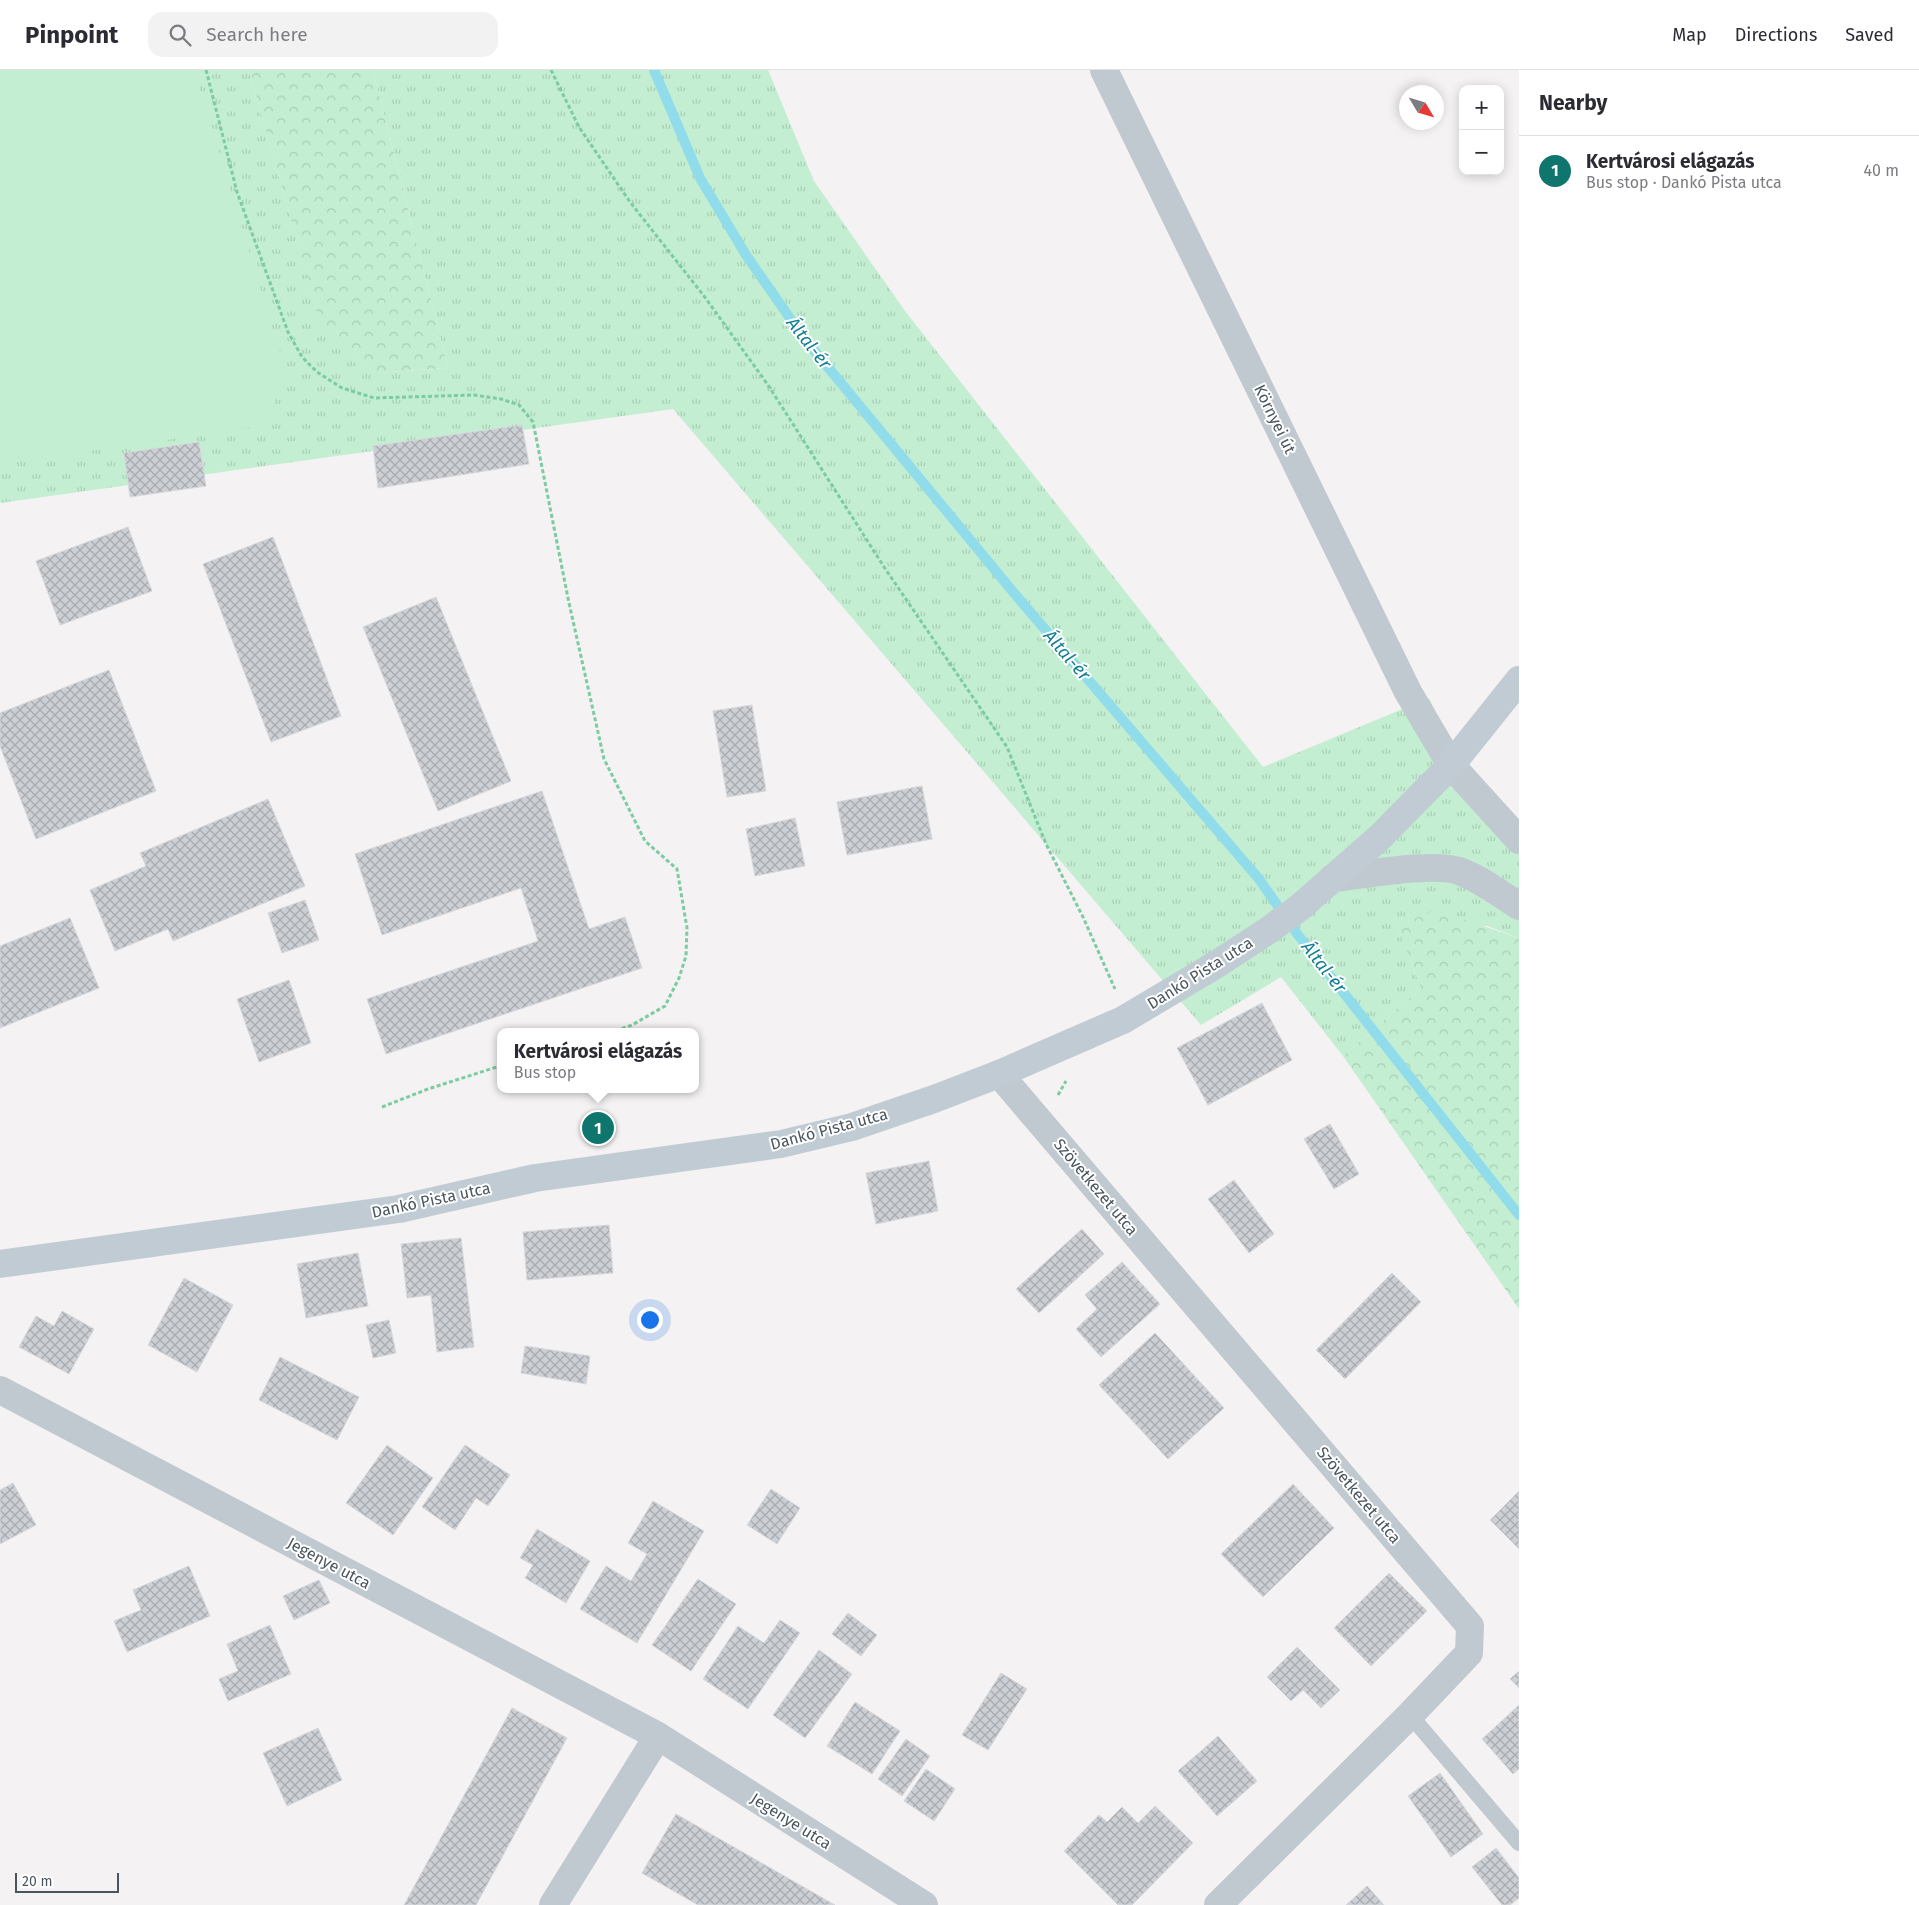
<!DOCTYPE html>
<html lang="en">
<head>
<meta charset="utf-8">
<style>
  body { margin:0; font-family:"Fira Sans",sans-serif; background:#f2f2f3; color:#2b2b33 }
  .controls { position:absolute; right:15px; top:15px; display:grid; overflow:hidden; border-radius:10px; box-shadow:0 2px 12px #0003 }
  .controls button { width:45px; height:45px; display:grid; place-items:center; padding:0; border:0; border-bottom:1px solid #e1e1e2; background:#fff; color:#2b2b33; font:25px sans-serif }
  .compass { position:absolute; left:1399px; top:15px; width:45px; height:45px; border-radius:50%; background:#fff; box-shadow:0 2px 12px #0003; rotate:128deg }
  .scale { position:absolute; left:15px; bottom:12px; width:104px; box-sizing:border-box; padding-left:5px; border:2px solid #4a565e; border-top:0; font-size:14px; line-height:18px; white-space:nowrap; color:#4a565e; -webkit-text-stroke:4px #fff; paint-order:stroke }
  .you { position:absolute; left:649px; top:1249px; width:18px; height:18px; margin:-12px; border:4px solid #fff; border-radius:50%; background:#1a73e8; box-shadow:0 0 0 8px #1a73e833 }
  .badge { display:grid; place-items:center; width:32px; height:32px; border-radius:50%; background:#0f766e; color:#fff; font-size:16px; font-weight:700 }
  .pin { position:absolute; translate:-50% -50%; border:2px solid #fff; box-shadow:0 1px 5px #0006 }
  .popup { position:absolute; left:497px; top:958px; width:202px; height:65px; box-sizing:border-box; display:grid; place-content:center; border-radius:10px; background:#fff; filter:drop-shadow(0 1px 4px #0005); font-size:16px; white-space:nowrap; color:#7c7c81 }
  .popup b { font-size:19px; color:#2b2b33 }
  .popup::after { content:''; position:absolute; left:50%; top:100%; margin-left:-10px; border:10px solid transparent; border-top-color:#fff }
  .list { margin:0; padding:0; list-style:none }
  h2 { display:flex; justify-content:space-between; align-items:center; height:65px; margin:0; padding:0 20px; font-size:21px }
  h2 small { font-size:16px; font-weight:400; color:#7c7c81 }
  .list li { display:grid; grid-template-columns:32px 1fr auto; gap:15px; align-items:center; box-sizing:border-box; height:70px; padding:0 20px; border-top:1px solid #e1e1e2 }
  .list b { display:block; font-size:19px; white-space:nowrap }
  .list p { margin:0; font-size:16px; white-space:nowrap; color:#7c7c81 }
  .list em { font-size:16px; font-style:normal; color:#7c7c81 }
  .icon { flex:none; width:28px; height:28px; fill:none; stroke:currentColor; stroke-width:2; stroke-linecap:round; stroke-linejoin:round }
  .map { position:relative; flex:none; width:1519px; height:1835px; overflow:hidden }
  header { display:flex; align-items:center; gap:30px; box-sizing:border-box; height:70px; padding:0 25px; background:#fff; border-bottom:1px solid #e1e1e2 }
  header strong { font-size:24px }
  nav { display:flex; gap:28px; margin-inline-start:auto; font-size:18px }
  .search { width:350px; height:45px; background:#f2f2f3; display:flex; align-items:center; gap:12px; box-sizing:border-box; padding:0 18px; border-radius:15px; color:#7c7c81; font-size:19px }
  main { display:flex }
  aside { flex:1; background:#fff }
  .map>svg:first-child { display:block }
  .grass { fill:url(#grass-tufts) }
  .forest { fill:url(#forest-crowns) }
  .garden { fill:#c3eed1 }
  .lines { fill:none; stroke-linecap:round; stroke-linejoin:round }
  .stream { stroke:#91dcea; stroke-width:10 }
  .building { fill:url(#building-cross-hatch); stroke:#d6d8dc }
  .path { stroke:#7bcca0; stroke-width:3; stroke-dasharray:4 2.5; stroke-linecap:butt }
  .lane { stroke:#c0c9cf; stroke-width:16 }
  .street { stroke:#c0c9cf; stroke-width:28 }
  .secondary { stroke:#c0cbd4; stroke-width:28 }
  .labels { text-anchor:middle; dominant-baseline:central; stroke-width:4; stroke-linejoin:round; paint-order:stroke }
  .street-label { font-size:16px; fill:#4a565e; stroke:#fff }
  .water-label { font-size:18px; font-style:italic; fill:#127e93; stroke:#fff }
</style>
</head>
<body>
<header>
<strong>Pinpoint</strong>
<div class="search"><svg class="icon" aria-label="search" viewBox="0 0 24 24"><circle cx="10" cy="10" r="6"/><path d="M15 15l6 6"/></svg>Search here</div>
<nav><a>Map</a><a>Directions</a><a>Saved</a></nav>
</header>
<main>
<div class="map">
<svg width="1519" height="1835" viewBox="0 0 1519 1835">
  <defs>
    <pattern id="grass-tufts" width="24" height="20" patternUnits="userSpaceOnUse" patternTransform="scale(1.25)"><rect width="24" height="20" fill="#c3eed1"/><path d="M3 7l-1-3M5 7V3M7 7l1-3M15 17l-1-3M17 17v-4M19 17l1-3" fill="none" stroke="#a9ceb6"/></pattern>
    <pattern id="forest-crowns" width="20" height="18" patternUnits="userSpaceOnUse" patternTransform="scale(1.25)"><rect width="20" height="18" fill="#c3eed1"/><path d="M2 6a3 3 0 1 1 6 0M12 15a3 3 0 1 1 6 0" fill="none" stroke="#a9ceb6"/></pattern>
    <pattern id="building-cross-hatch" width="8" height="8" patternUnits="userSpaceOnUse" patternTransform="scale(1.25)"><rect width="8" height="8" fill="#cccfd4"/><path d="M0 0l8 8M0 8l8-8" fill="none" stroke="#a8abaf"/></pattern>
  </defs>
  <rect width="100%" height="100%" fill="#f4f2f2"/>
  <path class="grass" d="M0,0H249L321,256L375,303L448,298L373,0H768L814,111L905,241L1263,697L1429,628L1467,710L1519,763V868L1487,856H1397L1421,918L1343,986L1281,907L1201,955L673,339L0,433Z"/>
  <path class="forest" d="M249,0H373L448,298L375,303L321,257Z
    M1435,840L1519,868V1239L1343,986L1421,918L1397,856Z"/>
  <path class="garden" d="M0,0H194L284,295L269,355L0,394Z"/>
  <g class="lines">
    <path class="stream" d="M654,0L700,108L746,185L803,267L1019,529L1259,809L1298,865L1519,1145"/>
  </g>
  <path class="building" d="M522,355L529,394L378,418L373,376Z
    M199,372L206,416L130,427L124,383Z
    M128,457L152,521L60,555L36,491Z
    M273,467L341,646L271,672L203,494Z
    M436,527L511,711L438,741L363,557Z
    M109,600L156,721L36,769L0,676V643Z
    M752,635L766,721L727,727L713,641Z
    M922,716L932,769L847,785L837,732Z
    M542,721L589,859L625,847L642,898L386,984L367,929L538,871L521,818L382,865L355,784Z
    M268,729L305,816L173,871L168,859L115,881L90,820L146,796L140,783Z
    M795,748L805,796L755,806L746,759Z
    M305,830L319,870L282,883L268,843Z
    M70,848L99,918L0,958V876Z
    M289,910L311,973L259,992L237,929Z
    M1262,933L1292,990L1208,1035L1177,978Z
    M1330,1054L1359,1104L1334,1119L1304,1069Z
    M929,1091L938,1141L876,1154L866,1103Z
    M1234,1110L1274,1164L1249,1183L1208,1129Z
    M609,1155L613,1203L527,1210L523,1162Z
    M1082,1159L1104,1184L1039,1243L1016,1219Z
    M461,1168L474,1277L437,1282L431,1225L407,1228L401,1174Z
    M358,1183L368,1236L306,1248L297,1194Z
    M1122,1192L1160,1234L1101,1287L1076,1259L1097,1239L1085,1225Z
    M1392,1203L1421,1232L1345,1309L1316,1280Z
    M184,1208L233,1235L197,1302L148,1275Z
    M62,1241L94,1259L69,1304L19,1277L36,1246L54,1256Z
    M389,1250L396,1283L373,1288L366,1255Z
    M1155,1263L1224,1338L1168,1389L1099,1315Z
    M525,1276L590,1286L586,1314L521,1303Z
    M280,1287L359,1327L337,1370L259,1330Z
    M387,1375L433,1408L393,1465L346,1433Z
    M465,1375L510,1405L488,1436L476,1428L455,1460L422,1437Z
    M13,1413L36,1455L0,1474V1420Z
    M1293,1414L1334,1458L1263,1527L1221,1484Z
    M771,1419L800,1438L777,1474L747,1455Z
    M1519,1421V1479L1490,1450Z
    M653,1431L704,1461L637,1573L580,1539L606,1496L631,1511L647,1484L628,1473Z
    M537,1459L590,1491L566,1533L525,1508L533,1495L520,1488Z
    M189,1496L210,1546L127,1582L114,1551L141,1540L133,1520Z
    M1389,1503L1427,1541L1371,1596L1334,1558Z
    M698,1509L736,1534L691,1601L652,1575Z
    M319,1510L330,1533L294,1550L283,1526Z
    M848,1543L877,1565L861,1586L832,1564Z
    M780,1550L800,1563L748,1639L703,1609L738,1556L764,1573Z
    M270,1555L291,1604L228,1631L219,1609L238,1601L227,1574Z
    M1297,1577L1340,1620L1321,1638L1303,1620L1291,1631L1267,1607Z
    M819,1580L852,1604L805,1668L773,1645Z
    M1519,1601V1618L1510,1609Z
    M1001,1603L1027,1619L988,1680L962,1665Z
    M855,1632L900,1661L872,1704L827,1676Z
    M1519,1635V1699L1513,1704L1482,1669Z
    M512,1638L567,1668L476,1835H404Z
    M318,1658L342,1710L287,1736L263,1683Z
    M1218,1666L1257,1711L1217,1746L1178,1701Z
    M906,1669L930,1686L902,1726L878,1709Z
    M926,1699L955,1719L934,1751L904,1731Z
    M1440,1703L1483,1764L1451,1787L1408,1726Z
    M1155,1736L1193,1773L1132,1835H1118L1064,1781L1099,1745L1107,1752L1122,1737L1138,1753Z
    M676,1744L835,1835H698L642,1803Z
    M1496,1778L1519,1808V1828L1510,1835H1502L1472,1797Z
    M1367,1816L1384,1835H1346Z"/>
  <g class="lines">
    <path class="path" d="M206,0L237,122L288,262L302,287L317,302L342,318L374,328L474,325L501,329L519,335L533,352L569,533L604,689L645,771L677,799L687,858L686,886L679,908L665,936L632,955L612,962
      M551,0L579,57L630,132L704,226L768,315L886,500L1007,677L1046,774L1083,847L1115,919
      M1058,1025L1066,1011
      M382,1037L428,1019L500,996"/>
    <path class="lane" d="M1410,1645L1519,1773"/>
    <path class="street" d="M1104,0L1408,622L1451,695L1519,770
      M1333,808C1364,805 1432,792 1459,801C1481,809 1500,824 1519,836
      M999,1004L1470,1556L1469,1583L1410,1645L1218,1835
      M0,1320L658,1666L924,1835
      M553,1835L658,1666"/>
    <path class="secondary" d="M0,1194L399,1139L535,1108L781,1074L852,1057L934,1029L999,1004L1123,950L1217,894L1266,862L1299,838L1380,767L1451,695L1519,610"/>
  </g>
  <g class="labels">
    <g class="street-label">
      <text transform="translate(1275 349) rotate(64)">Környei út</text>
      <text transform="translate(1200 903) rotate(-32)">Dankó Pista utca</text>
      <text transform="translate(829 1059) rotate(-15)">Dankó Pista utca</text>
      <text transform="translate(1096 1117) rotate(50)">Szövetkezet utca</text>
      <text transform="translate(431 1130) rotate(-12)">Dankó Pista utca</text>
      <text transform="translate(1359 1425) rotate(50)">Szövetkezet utca</text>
      <text transform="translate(329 1493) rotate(28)">Jegenye utca</text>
      <text transform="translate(791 1751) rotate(32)">Jegenye utca</text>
    </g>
    <g class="water-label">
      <text transform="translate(809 273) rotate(52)">Által-ér</text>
      <text transform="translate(1067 585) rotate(49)">Által-ér</text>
      <text transform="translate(1324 897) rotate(52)">Által-ér</text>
    </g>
  </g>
</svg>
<div class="controls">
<button>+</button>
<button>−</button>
</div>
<svg class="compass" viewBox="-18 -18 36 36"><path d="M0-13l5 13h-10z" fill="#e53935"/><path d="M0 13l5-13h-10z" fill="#7c7c81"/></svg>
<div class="scale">20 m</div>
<div class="you"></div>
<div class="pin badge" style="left:598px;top:1058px">1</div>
<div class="popup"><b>Kertvárosi elágazás</b>Bus stop</div>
</div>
<aside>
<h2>Nearby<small></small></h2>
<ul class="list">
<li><span class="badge">1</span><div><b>Kertvárosi elágazás</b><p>Bus stop · Dankó Pista utca</p></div><em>40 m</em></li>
</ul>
</aside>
</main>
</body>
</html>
